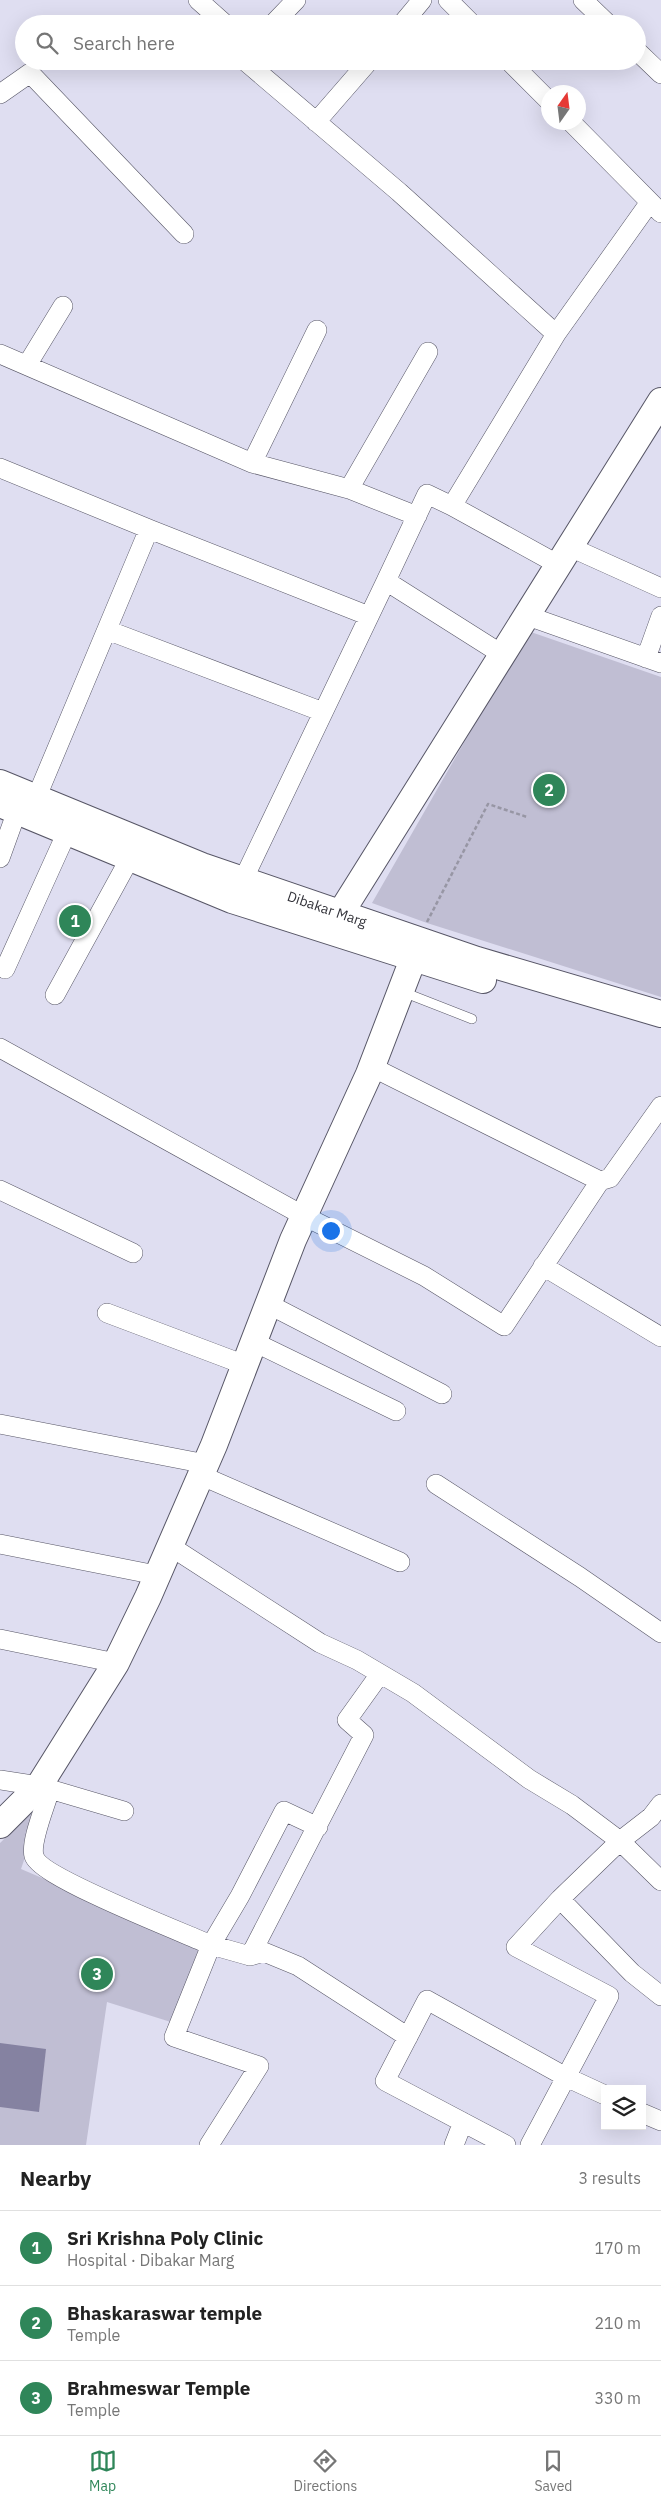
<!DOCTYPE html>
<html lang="en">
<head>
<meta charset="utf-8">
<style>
  body { margin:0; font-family:"IBM Plex Sans",sans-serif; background:#f2f2f2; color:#222 }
  .controls { position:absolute; right:15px; bottom:15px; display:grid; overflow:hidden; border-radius:0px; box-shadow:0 5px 20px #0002 }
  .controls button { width:45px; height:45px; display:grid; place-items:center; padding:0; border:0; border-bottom:1px solid #e0e0e0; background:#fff; color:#222; font:25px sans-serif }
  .compass { position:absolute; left:541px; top:85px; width:45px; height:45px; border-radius:50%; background:#fff; box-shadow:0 5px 20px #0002; rotate:14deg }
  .you { position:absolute; left:330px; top:1230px; width:18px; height:18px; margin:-12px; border:4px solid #fff; border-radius:50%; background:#1a73e8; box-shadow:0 0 0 8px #1a73e833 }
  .badge { display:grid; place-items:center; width:32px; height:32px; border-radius:50%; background:#2f8659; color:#fff; font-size:16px; font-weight:700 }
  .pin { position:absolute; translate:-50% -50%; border:2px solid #fff; box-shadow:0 1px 5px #0006 }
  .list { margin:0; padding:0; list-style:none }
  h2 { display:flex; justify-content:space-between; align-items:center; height:65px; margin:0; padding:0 20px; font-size:21px }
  h2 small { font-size:16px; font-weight:400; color:#767676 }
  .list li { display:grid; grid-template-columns:32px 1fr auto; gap:15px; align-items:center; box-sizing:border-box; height:75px; padding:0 20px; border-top:1px solid #e0e0e0 }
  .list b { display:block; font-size:19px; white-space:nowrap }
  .list p { margin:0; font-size:16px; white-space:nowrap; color:#767676 }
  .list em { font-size:16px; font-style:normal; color:#767676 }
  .icon { flex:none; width:28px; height:28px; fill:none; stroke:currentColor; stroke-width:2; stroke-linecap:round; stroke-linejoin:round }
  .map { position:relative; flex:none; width:661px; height:2145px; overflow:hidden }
  .search { position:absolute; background:#fff; box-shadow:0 5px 20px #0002; left:15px; right:15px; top:15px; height:55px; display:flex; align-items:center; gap:12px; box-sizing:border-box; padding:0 18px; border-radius:28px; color:#767676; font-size:19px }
  .sheet { height:290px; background:#fff }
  nav { display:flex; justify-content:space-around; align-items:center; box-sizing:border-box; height:70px; border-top:1px solid #e0e0e0; background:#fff; font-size:14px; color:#767676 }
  nav a { display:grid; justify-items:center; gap:2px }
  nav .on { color:#2f8659 }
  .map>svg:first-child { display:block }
  .green { fill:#c0bed3 }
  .water { fill:#8582a1 }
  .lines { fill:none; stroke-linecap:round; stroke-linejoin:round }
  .lane-casing { stroke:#575666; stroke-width:10 }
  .street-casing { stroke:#575666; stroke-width:20 }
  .secondary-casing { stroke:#575666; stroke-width:28 }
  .path { stroke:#9796a4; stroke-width:2.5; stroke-dasharray:4 2.5; stroke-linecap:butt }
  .lane { stroke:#fff; stroke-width:9 }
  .street { stroke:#fff; stroke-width:19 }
  .secondary { stroke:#fff; stroke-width:26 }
  .labels { text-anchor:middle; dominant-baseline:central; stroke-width:5; stroke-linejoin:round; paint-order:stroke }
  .street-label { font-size:14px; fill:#33333a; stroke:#fff }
</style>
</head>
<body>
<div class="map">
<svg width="661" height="2145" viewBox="0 0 661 2145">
  <rect width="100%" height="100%" fill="#dfdef1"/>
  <path class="green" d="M528,631L661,677V997L427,923L372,903Z
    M30,1814L39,1816L21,1869L204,1947L174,2023L107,2002L86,2145H0V1843Z"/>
  <path class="water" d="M0,2043L46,2049L39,2112L0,2107Z"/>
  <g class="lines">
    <g class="lane-casing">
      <path id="lane" d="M403,992L472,1019"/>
    </g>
    <g class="street-casing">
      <path id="street" d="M198,0L225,24
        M448,0L472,24
        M583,0L608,24
        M273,24L296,0
        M402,24L422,0
        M637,51L661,74
        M245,61L399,192L556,334L452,506L559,565
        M509,61L548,100
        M0,94L30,73L184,234
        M316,122L369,61
        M571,122L661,213
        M556,334L650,202
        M0,354L252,463L349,489L417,516
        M27,365L63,306
        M252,463L317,330
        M0,468L149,529
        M349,489L428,352
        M570,547L661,588
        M386,581L427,494L452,506
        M528,616L661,663
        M107,630L323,712
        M646,658L661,616
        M32,808L149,529L369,616
        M0,858L17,811
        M243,880L386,581L503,655
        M5,969L67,832
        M55,995L130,858
        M0,1048L304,1216L424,1276L504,1326L600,1181
        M372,1067L600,1181L610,1178L661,1106
        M0,1190L133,1253
        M543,1266L661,1337
        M268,1304L442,1394
        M107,1313L245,1365
        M254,1342L396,1411
        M0,1424L206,1464
        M200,1475L400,1562
        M436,1484L580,1577L661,1633
        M0,1544L156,1575
        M170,1546L320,1643L357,1660L413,1693L529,1779L572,1805L620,1841L661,1881
        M0,1639L116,1663
        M0,1780L39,1786L124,1811
        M50,1789C46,1805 30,1841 34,1856C40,1877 184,1933 211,1945L240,1896L284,1811L318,1827
        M661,1804L651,1817L620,1841L560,1899L632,1973L661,1996
        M250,1956L364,1735L347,1720L380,1674
        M642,2113L661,2121
        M209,2145L259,2066L174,2037L211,1945L250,1956L264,1952L298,1966L408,2037
        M454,2145L463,2122
        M506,2145L385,2081L427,2000L566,2077L605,2095
        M530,2145L609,1996L516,1947L560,1899"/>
    </g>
    <g class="secondary-casing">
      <path id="secondary" d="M0,783L202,866L477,960L661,1014
        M0,804L232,900L483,980
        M340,914L661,401
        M0,1825L39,1786L116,1663L148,1597L214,1445L293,1240L369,1074L420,941"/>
    </g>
    <path class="path" d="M427,922L488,804L527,817"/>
    <use href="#lane" class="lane"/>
    <use href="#street" class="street"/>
    <use href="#secondary" class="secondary"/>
  </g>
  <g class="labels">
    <g class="street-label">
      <text transform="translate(327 909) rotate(19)">Dibakar Marg</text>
    </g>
  </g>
</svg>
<div class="controls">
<button><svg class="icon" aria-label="layers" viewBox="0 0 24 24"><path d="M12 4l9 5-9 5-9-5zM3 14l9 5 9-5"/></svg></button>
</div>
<svg class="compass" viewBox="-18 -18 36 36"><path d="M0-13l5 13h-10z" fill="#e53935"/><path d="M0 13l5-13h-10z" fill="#767676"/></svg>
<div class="you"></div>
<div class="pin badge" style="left:75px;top:921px">1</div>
<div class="pin badge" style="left:549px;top:790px">2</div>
<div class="pin badge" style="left:97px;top:1974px">3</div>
<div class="search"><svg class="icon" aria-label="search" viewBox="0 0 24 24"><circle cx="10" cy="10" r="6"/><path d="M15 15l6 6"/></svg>Search here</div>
</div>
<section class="sheet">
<h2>Nearby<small>3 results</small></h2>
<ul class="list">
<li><span class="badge">1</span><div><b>Sri Krishna Poly Clinic</b><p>Hospital · Dibakar Marg</p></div><em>170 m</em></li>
<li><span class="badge">2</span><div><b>Bhaskaraswar temple</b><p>Temple</p></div><em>210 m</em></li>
<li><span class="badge">3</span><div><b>Brahmeswar Temple</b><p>Temple</p></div><em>330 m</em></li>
</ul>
</section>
<nav>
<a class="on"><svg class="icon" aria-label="map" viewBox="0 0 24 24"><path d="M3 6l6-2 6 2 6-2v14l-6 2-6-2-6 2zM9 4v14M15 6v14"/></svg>Map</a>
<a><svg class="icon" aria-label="directions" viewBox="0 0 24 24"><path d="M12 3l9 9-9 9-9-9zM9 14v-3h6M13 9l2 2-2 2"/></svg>Directions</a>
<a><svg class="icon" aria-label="saved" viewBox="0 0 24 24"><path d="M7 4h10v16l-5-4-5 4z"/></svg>Saved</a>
</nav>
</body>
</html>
